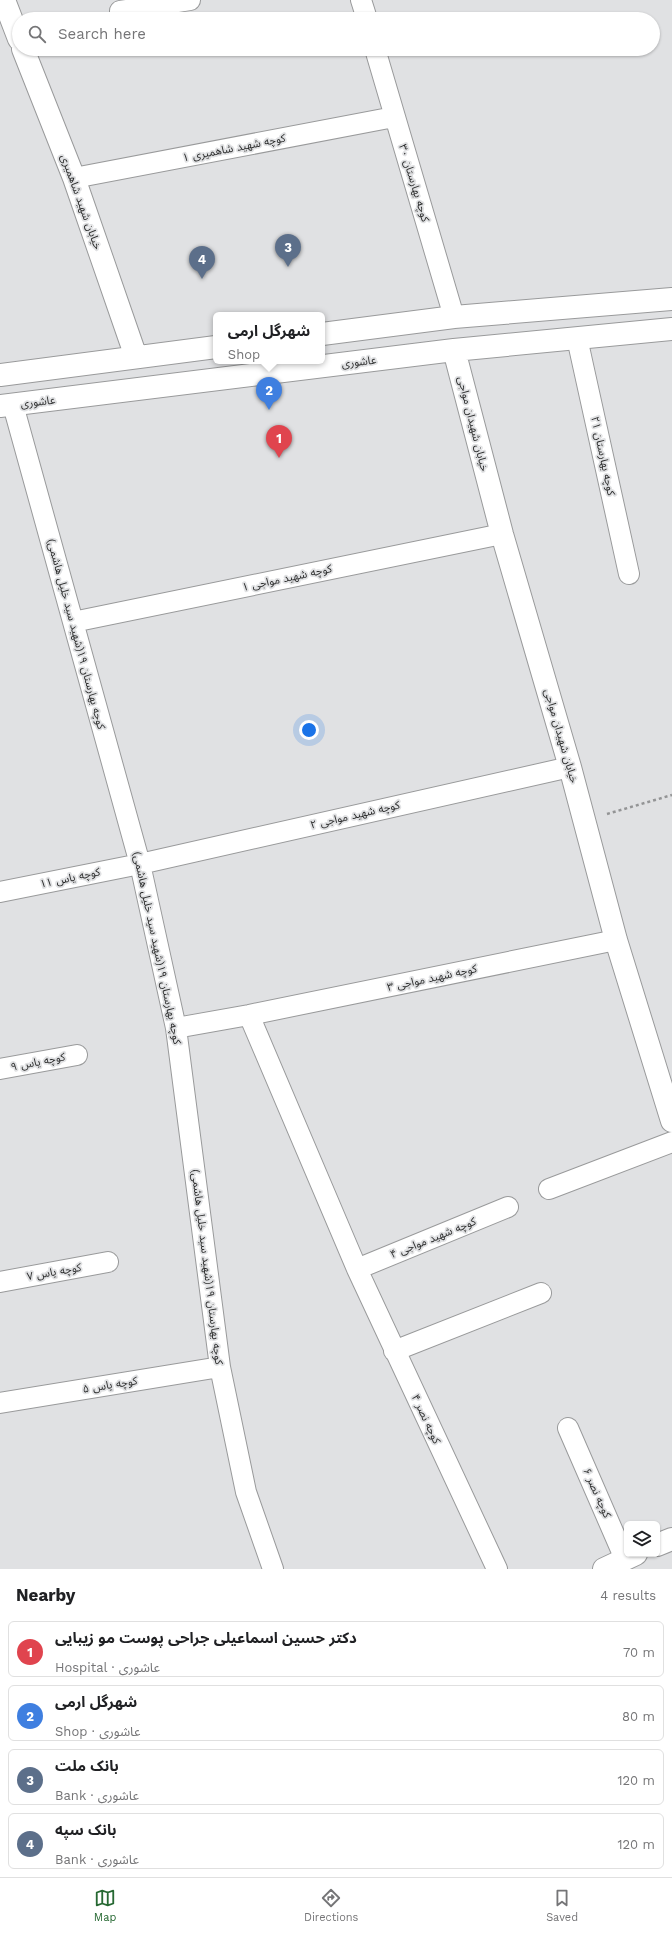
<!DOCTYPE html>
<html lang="en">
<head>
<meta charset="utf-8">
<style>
  body { margin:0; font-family:"Work Sans","Noto Sans Arabic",sans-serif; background:#f6f6f6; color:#202124 }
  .controls { position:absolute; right:12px; bottom:12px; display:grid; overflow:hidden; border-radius:6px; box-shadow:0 1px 3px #0004 }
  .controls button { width:36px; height:36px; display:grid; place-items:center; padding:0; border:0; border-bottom:1px solid #e0e0e0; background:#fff; color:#202124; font:20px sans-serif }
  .you { position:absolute; left:309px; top:730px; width:14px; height:14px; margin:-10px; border:3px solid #fff; border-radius:50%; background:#1a73e8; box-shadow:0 0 0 6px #1a73e833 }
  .badge { display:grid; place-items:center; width:26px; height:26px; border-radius:50%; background:#266832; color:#fff; font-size:13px; font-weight:700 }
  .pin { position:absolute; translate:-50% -33px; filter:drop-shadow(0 1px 2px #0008) }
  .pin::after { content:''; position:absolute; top:21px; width:14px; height:12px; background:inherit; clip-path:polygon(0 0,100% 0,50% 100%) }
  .popup { position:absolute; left:213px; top:312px; width:112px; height:52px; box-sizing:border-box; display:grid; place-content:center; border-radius:6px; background:#fff; filter:drop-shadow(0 1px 3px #0005); font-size:13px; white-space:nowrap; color:#757577 }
  .popup b { font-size:15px; color:#202124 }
  .popup::after { content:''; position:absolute; left:50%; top:100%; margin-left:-8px; border:8px solid transparent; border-top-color:#fff }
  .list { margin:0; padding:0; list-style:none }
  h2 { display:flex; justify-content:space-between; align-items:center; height:52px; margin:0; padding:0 16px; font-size:17px }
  h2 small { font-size:13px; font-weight:400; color:#757577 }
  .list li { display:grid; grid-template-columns:26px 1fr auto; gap:12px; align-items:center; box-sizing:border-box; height:56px; margin:0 8px 8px; padding:0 8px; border:1px solid #e0e0e0; border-radius:6px }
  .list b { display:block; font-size:15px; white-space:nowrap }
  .list p { margin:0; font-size:13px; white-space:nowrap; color:#757577 }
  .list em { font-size:13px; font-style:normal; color:#757577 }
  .icon { flex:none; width:22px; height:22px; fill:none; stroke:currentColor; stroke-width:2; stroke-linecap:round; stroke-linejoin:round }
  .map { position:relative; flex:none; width:672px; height:1569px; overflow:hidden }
  .search { position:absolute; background:#fff; box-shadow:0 1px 3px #0004; left:12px; right:12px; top:12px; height:44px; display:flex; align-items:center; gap:10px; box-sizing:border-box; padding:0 14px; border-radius:22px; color:#757577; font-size:15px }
  .sheet { height:308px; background:#fff }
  nav { display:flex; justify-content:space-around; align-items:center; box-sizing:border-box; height:56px; border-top:1px solid #e0e0e0; background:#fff; font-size:11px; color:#757577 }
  nav a { display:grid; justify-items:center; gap:2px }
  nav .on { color:#266832 }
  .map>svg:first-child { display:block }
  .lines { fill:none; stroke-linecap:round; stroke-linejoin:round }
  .minor-casing { stroke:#999a9b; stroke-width:22 }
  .tertiary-casing { stroke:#999a9b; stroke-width:24 }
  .path { stroke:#939495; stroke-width:2.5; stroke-dasharray:3 3; stroke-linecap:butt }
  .minor { stroke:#fff; stroke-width:20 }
  .tertiary { stroke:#fff; stroke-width:22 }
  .labels { text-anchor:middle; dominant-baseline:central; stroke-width:3.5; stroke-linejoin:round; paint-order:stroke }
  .street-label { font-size:11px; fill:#2d2e2e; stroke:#e0e1e3 }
</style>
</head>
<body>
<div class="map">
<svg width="672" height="1569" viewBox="0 0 672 1569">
  <rect width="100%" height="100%" fill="#e0e1e3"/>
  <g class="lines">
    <g class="minor-casing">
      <path id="minor" d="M361,0L367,19
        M120,11L190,0
        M375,49L454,317
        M74,178L394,117
        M577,338L629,574
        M13,405L140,864L176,1028L220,1367L246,1492L273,1569
        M73,622L502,534
        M0,892L140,864L570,767
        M249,1015L357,1269L497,1569
        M176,1028L249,1015L616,940
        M0,1069L77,1055
        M549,1189L672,1142
        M357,1269L508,1207
        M0,1282L108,1262
        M394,1351L541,1293
        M0,1403L220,1367
        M568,1428L625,1559"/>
    </g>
    <g class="tertiary-casing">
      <path id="tertiary" d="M4,0L19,39
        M23,49L74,178L136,357
        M322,334L454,317L672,299
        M454,350L502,534L570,767L616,940L672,1121
        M0,375L216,347
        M0,406L454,350L672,329
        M657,1545L672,1539
        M604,1569L636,1554"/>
    </g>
    <path class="path" d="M607,814L672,795"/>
    <use href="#minor" class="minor"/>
    <use href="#tertiary" class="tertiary"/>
  </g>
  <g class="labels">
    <g class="street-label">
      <text transform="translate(234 148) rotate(-11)">کوچه شهید شاهمیری ۱</text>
      <text transform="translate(414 183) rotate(73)">کوچه بهارستان ۳۰</text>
      <text transform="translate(81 202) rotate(70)">خیابان شهید شاهمیری</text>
      <text transform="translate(359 362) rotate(-7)">عاشوری</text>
      <text transform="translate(38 402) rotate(-7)">عاشوری</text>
      <text transform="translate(473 424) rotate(76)">خیابان شهیدان مواجی</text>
      <text transform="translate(603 456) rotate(78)">کوچه بهارستان ۲۱</text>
      <text transform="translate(287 578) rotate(-12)">کوچه شهید مواجی ۱</text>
      <text transform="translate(76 634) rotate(75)">کوچه بهارستان ۱۹(شهید سید خلیل هاشمی)</text>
      <text transform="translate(561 736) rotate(74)">خیابان شهیدان مواجی</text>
      <text transform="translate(355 815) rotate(-13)">کوچه شهید مواجی ۲</text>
      <text transform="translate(70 878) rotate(-12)">کوچه یاس ۱۱</text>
      <text transform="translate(157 948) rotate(78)">کوچه بهارستان ۱۹(شهید سید خلیل هاشمی)</text>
      <text transform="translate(432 978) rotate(-12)">کوچه شهید مواجی ۳</text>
      <text transform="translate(38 1062) rotate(-11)">کوچه یاس ۹</text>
      <text transform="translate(433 1238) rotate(-22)">کوچه شهید مواجی ۴</text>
      <text transform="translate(207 1267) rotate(83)">کوچه بهارستان ۱۹(شهید سید خلیل هاشمی)</text>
      <text transform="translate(54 1272) rotate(-10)">کوچه یاس ۷</text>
      <text transform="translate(110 1385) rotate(-9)">کوچه یاس ۵</text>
      <text transform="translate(426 1419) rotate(65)">کوچه نصر ۴</text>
      <text transform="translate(597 1493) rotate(66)">کوچه نصر ۶</text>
    </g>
  </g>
</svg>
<div class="controls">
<button><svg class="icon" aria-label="layers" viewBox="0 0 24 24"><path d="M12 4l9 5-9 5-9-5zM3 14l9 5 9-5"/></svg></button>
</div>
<div class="you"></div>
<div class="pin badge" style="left:279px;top:458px;background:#e0444e">1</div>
<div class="pin badge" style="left:269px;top:410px;background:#3f7fe0">2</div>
<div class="popup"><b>شهرگل ارمی</b>Shop</div>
<div class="pin badge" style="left:288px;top:267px;background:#5c6f8a">3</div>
<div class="pin badge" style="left:202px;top:279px;background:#5c6f8a">4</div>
<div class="search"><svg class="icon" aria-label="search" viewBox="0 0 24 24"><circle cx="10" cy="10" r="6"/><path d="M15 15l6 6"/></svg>Search here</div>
</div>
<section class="sheet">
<h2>Nearby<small>4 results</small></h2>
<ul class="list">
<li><span class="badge" style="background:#e0444e">1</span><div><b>دکتر حسین اسماعیلی جراحی پوست مو زیبایی</b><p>Hospital · عاشوری</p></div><em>70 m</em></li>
<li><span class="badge" style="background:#3f7fe0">2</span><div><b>شهرگل ارمی</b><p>Shop · عاشوری</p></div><em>80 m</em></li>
<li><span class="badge" style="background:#5c6f8a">3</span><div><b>بانک ملت</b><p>Bank · عاشوری</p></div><em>120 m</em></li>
<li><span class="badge" style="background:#5c6f8a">4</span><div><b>بانک سپه</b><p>Bank · عاشوری</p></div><em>120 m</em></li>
</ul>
</section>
<nav>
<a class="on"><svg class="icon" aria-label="map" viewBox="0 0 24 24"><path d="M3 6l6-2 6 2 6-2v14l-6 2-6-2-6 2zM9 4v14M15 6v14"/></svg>Map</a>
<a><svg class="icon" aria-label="directions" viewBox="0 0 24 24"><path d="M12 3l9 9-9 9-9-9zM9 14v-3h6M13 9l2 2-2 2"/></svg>Directions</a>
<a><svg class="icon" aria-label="saved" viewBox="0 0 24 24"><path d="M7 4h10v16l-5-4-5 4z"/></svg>Saved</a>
</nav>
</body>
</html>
